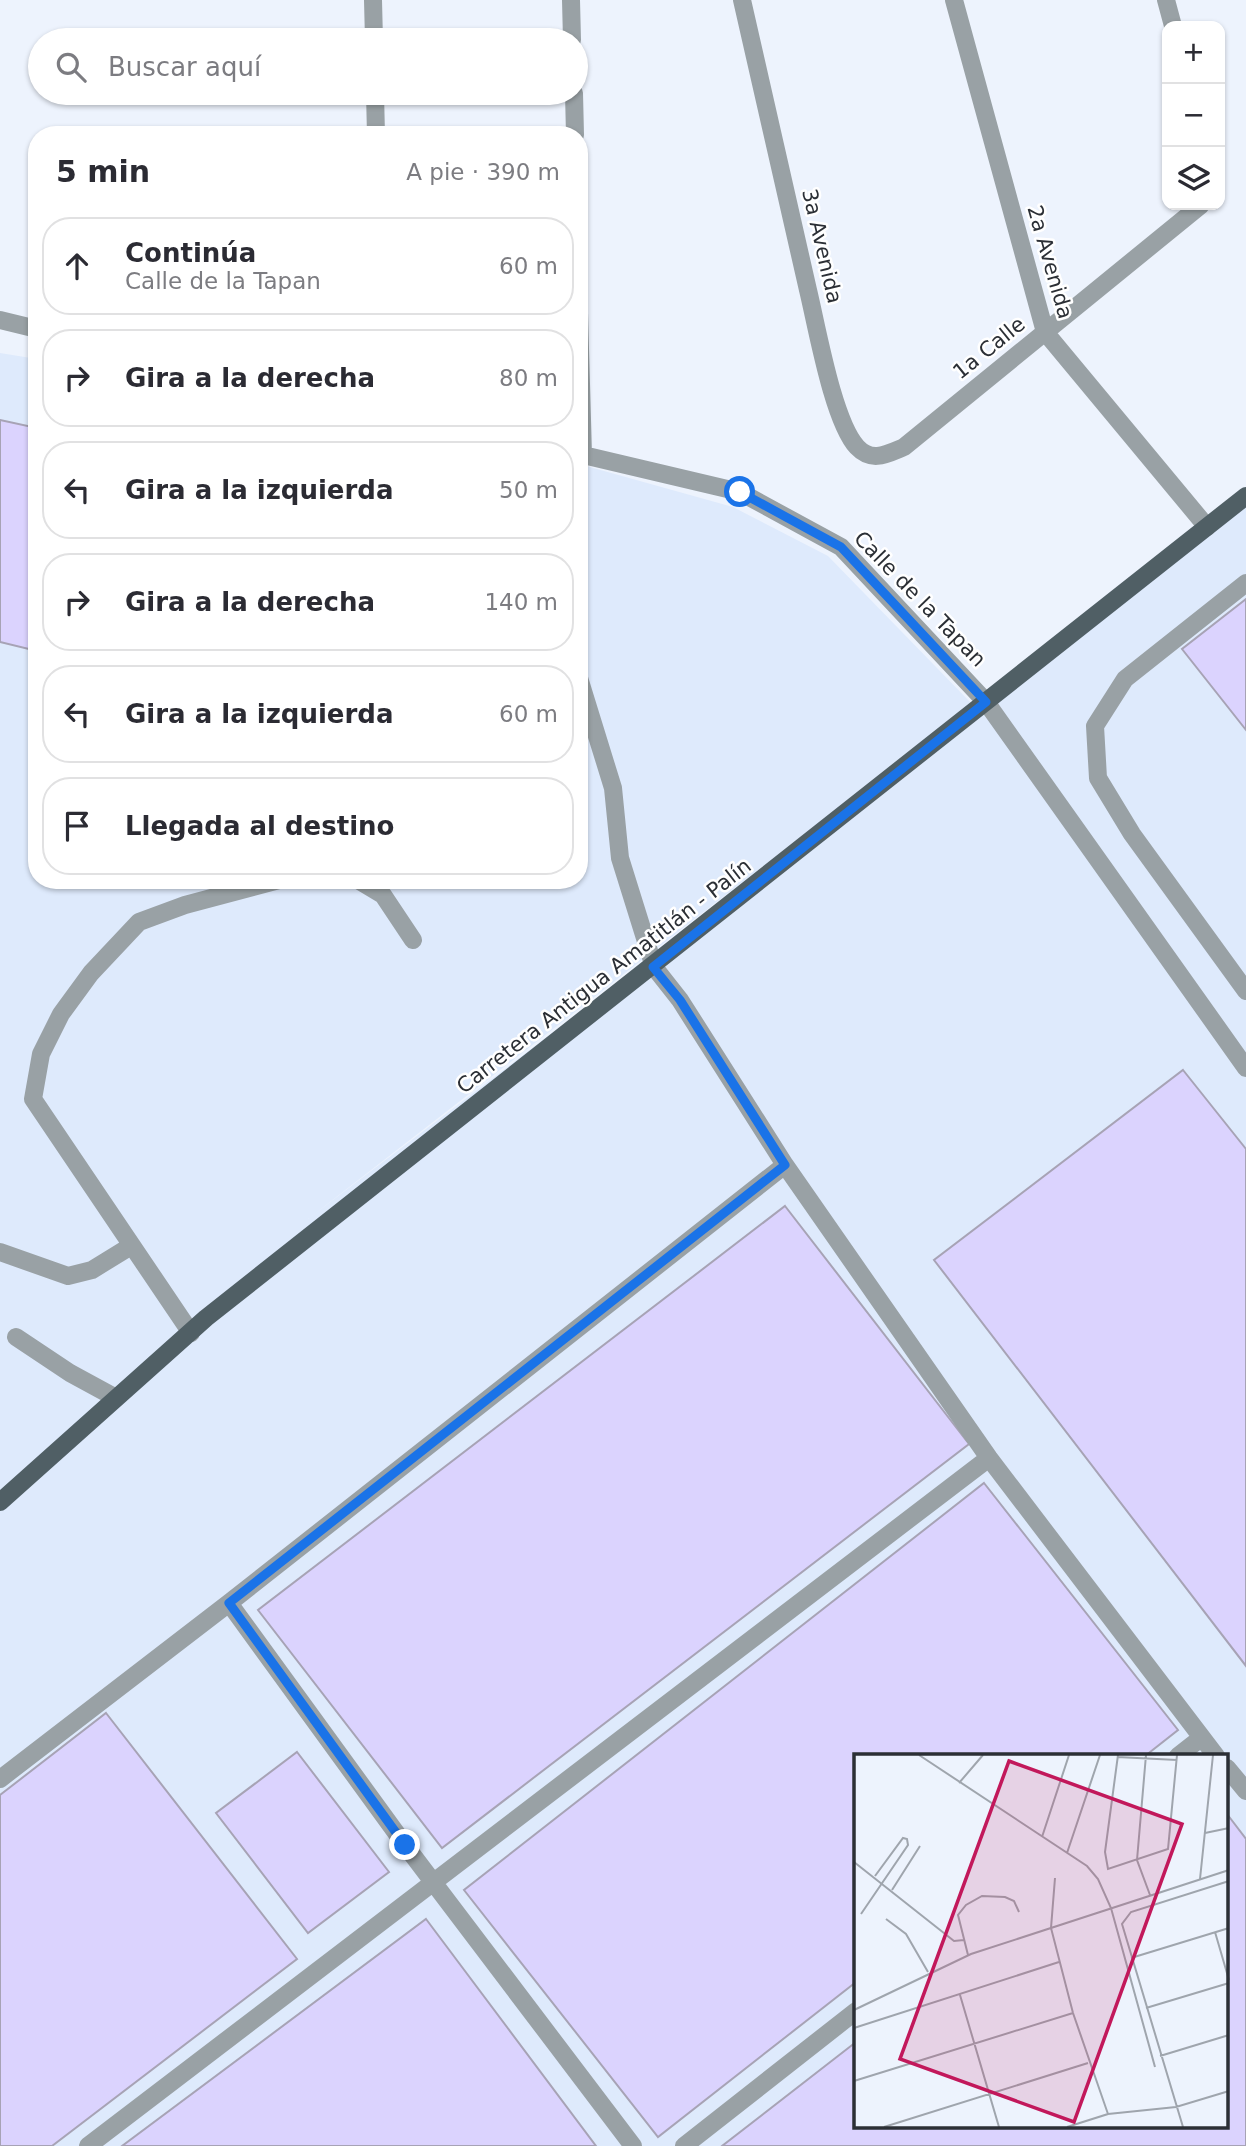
<!DOCTYPE html>
<html lang="es">
<head>
<meta charset="utf-8">
<style>
  body { margin:0; font-family:"DejaVu Sans",sans-serif; background:#f7f7f7; color:#2b2b33 }
  .controls { position:absolute; right:21px; top:21px; display:grid; overflow:hidden; border-radius:14px; box-shadow:0 2px 5px #0004 }
  .controls button { width:63px; height:63px; display:grid; place-items:center; padding:0; border:0; border-bottom:2px solid #e1e1e2; background:#fff; color:#2b2b33; font:35px sans-serif }
  .stop { position:absolute; width:21px; height:21px; margin:-16px; border:5px solid #1a73e8; border-radius:50%; background:#fff }
  .stop.end { background:#1a73e8; border-color:#fff; box-shadow:0 2px 7px #0008 }
  .list { margin:0; padding:0; list-style:none }
  h2 { display:flex; justify-content:space-between; align-items:center; height:91px; margin:0; padding:0 28px; font-size:30px }
  h2 small { font-size:23px; font-weight:400; color:#7c7c81 }
  .list li { display:grid; grid-template-columns:46px 1fr auto; gap:21px; align-items:center; box-sizing:border-box; height:98px; margin:0 14px 14px; padding:0 14px; border:2px solid #e1e1e2; border-radius:28px }
  .list b { display:block; font-size:26px; white-space:nowrap }
  .list p { margin:0; font-size:23px; white-space:nowrap; color:#7c7c81 }
  .list em { font-size:23px; font-style:normal; color:#7c7c81 }
  .icon { flex:none; width:38px; height:38px; fill:none; stroke:currentColor; stroke-width:2; stroke-linecap:round; stroke-linejoin:round }
  .map { position:relative; flex:none; width:1246px; height:2146px; overflow:hidden }
  .search { position:absolute; background:#fff; box-shadow:0 2px 5px #0004; left:28px; top:28px; width:560px; height:77px; display:flex; align-items:center; gap:18px; box-sizing:border-box; padding:0 24px; border-radius:38px; color:#7c7c81; font-size:26px }
  .panel { position:absolute; background:#fff; box-shadow:0 2px 5px #0004; left:28px; top:126px; width:560px; height:763px; border-radius:28px }
  .map>svg:first-child { display:block }
  .built { fill:#deeafc; fill-rule:evenodd }
  .building { fill:#dbd3fe; stroke:#a7a3b5; stroke-width:2 }
  .lines { fill:none; stroke-linecap:round; stroke-linejoin:round }
  .minor { stroke:#99a1a5; stroke-width:18 }
  .major { stroke:#505f65; stroke-width:18 }
  .route { stroke:#1a73e8; stroke-width:9 }
  .labels { text-anchor:middle; dominant-baseline:central; stroke-width:5; stroke-linejoin:round; paint-order:stroke }
  .street-label { font-size:21px; fill:#2b2f35; stroke:#fff }
  .inset-road { fill:none; stroke:#9fa5ad; stroke-width:2 }
  .view { fill:#c2185b; fill-opacity:0.15; stroke:#c2185b; stroke-width:3.5 }
  .inset-edge { fill:none; stroke:#2b2f35; stroke-width:3.5 }
</style>
</head>
<body>
<div class="map">
<svg width="1246" height="2146" viewBox="0 0 1246 2146">
  <rect width="100%" height="100%" fill="#edf3fd"/>
  <path class="built" d="M0,353L37,359V880H579V464L733,507L828,556L972,704L308,1219L986,702L1246,496V2146H0ZM856,1756H1227V2127H856Z"/>
  <path class="building" d="M0,420L37,428V651L0,642Z
    M1246,599V730L1182,649Z
    M1183,1070L1246,1149V1666L934,1260Z
    M785,1206L969,1444L442,1848L258,1610Z
    M984,1483L1178,1730L1145,1756H856V1982L658,2137L464,1890Z
    M106,1713L297,1959L52,2146H0V1795Z
    M297,1752L389,1872L308,1933L216,1813Z
    M1227,1814L1246,1839V2146H722L856,2042V2127H1227Z
    M426,1919L596,2146H122Z"/>
  <g class="lines">
    <path class="minor" d="M373,0L374,40
      M571,0L572,40
      M742,0C764,97 786,193 808,290C817,327 833,421 857,447C872,463 887,454 904,447L1201,205
      M954,0L1045,332L1207,527
      M1166,0L1173,26
      M375,93L376,135
      M574,93L575,135
      M579,313L583,455
      M0,320L37,329
      M579,454L740,492L841,547L986,702L1246,1068
      M1246,583L1125,679L1095,726L1098,778L1132,834L1246,991
      M579,678L613,788L620,858L654,967L680,1000L785,1165L989,1458L1216,1756
      M358,880L383,895L413,940
      M0,1252L68,1276L92,1270L131,1246
      M191,1333L33,1099L41,1054L61,1014L91,973L139,922L185,905L279,880
      M16,1337L70,1373L116,1398
      M229,1603L405,1845L633,2146
      M1178,1756L1201,1738
      M1227,1768L1246,1791
      M0,1779L229,1603L785,1165
      M88,2146L989,1458
      M684,2146L856,2011"/>
    <path class="major" d="M0,1502L206,1318L1246,496"/>
  </g>
  <g class="lines">
    <path class="route" d="M405,1845L229,1603L785,1165L680,1000L653,967L986,702L841,547L740,492"/>
  </g>
  <g class="labels">
    <g class="street-label">
      <text transform="translate(822 246) rotate(77)">3a Avenida</text>
      <text transform="translate(1050 262) rotate(74)">2a Avenida</text>
      <text transform="translate(989 348) rotate(-39)">1a Calle</text>
      <text transform="translate(920 599) rotate(46)">Calle de la Tapan</text>
      <text transform="translate(604 976) rotate(-38)">Carretera Antigua Amatitlán - Palín</text>
    </g>
  </g>
  <g transform="translate(854 1754)">
    <rect width="374" height="374" fill="#edf3fd"/>
    <path class="inset-road" d="M65,1L233,112L244,125L257,154L301,313M264,1L251,98L254,115L314,95L323,1M292,1L283,106L296,141M263,3L323,6M105,29L129,1M351,79L375,74M188,83L215,1M213,99L246,1M0,108L100,187L110,186M201,124L197,174L219,259L254,360L213,373M346,125L359,1M38,136L66,92M7,160L54,91L53,85L49,84L21,122M32,165L52,180L74,218M361,178L375,226M114,201L104,161L112,151L128,142L151,143L160,147L165,158M277,204L375,174M106,241L145,373M292,254L375,229M0,256L117,200L375,116M0,274L205,208M306,302L375,281M0,327L219,259M254,360L322,353L375,337M30,373L234,309M329,373L268,170L277,158L375,127"/>
    <path class="view" d="M155,7L328,70L220,368L46,305Z"/>
    <rect width="374" height="374" class="inset-edge"/>
  </g>
</svg>
<div class="controls">
<button>+</button>
<button>−</button>
<button><svg class="icon" aria-label="layers" viewBox="0 0 24 24"><path d="M12 4l9 5-9 5-9-5zM3 14l9 5 9-5"/></svg></button>
</div>
<div class="stop" style="left:740px;top:492px"></div>
<div class="stop end" style="left:405px;top:1845px"></div>
<div class="search"><svg class="icon" aria-label="search" viewBox="0 0 24 24"><circle cx="10" cy="10" r="6"/><path d="M15 15l6 6"/></svg>Buscar aquí</div>
<section class="panel">
<h2>5 min<small>A pie · 390 m</small></h2>
<ul class="list">
<li><svg class="icon" aria-label="ahead" viewBox="0 0 24 24"><path d="M12 20V5M6 11l6-6 6 6"/></svg><div><b>Continúa</b><p>Calle de la Tapan</p></div><em>60 m</em></li>
<li><svg class="icon" aria-label="right" viewBox="0 0 24 24"><path d="M7 20v-9h11M14 6l5 5-5 5"/></svg><div><b>Gira a la derecha</b></div><em>80 m</em></li>
<li><svg class="icon" aria-label="left" viewBox="0 0 24 24"><path d="M17 20v-9H6M10 6l-5 5 5 5"/></svg><div><b>Gira a la izquierda</b></div><em>50 m</em></li>
<li><svg class="icon" aria-label="right" viewBox="0 0 24 24"><path d="M7 20v-9h11M14 6l5 5-5 5"/></svg><div><b>Gira a la derecha</b></div><em>140 m</em></li>
<li><svg class="icon" aria-label="left" viewBox="0 0 24 24"><path d="M17 20v-9H6M10 6l-5 5 5 5"/></svg><div><b>Gira a la izquierda</b></div><em>60 m</em></li>
<li><svg class="icon" aria-label="arrive" viewBox="0 0 24 24"><path d="M6 21V4h12l-3 4 3 4H6"/></svg><div><b>Llegada al destino</b></div></li>
</ul>
</section>
</div>
</body>
</html>
